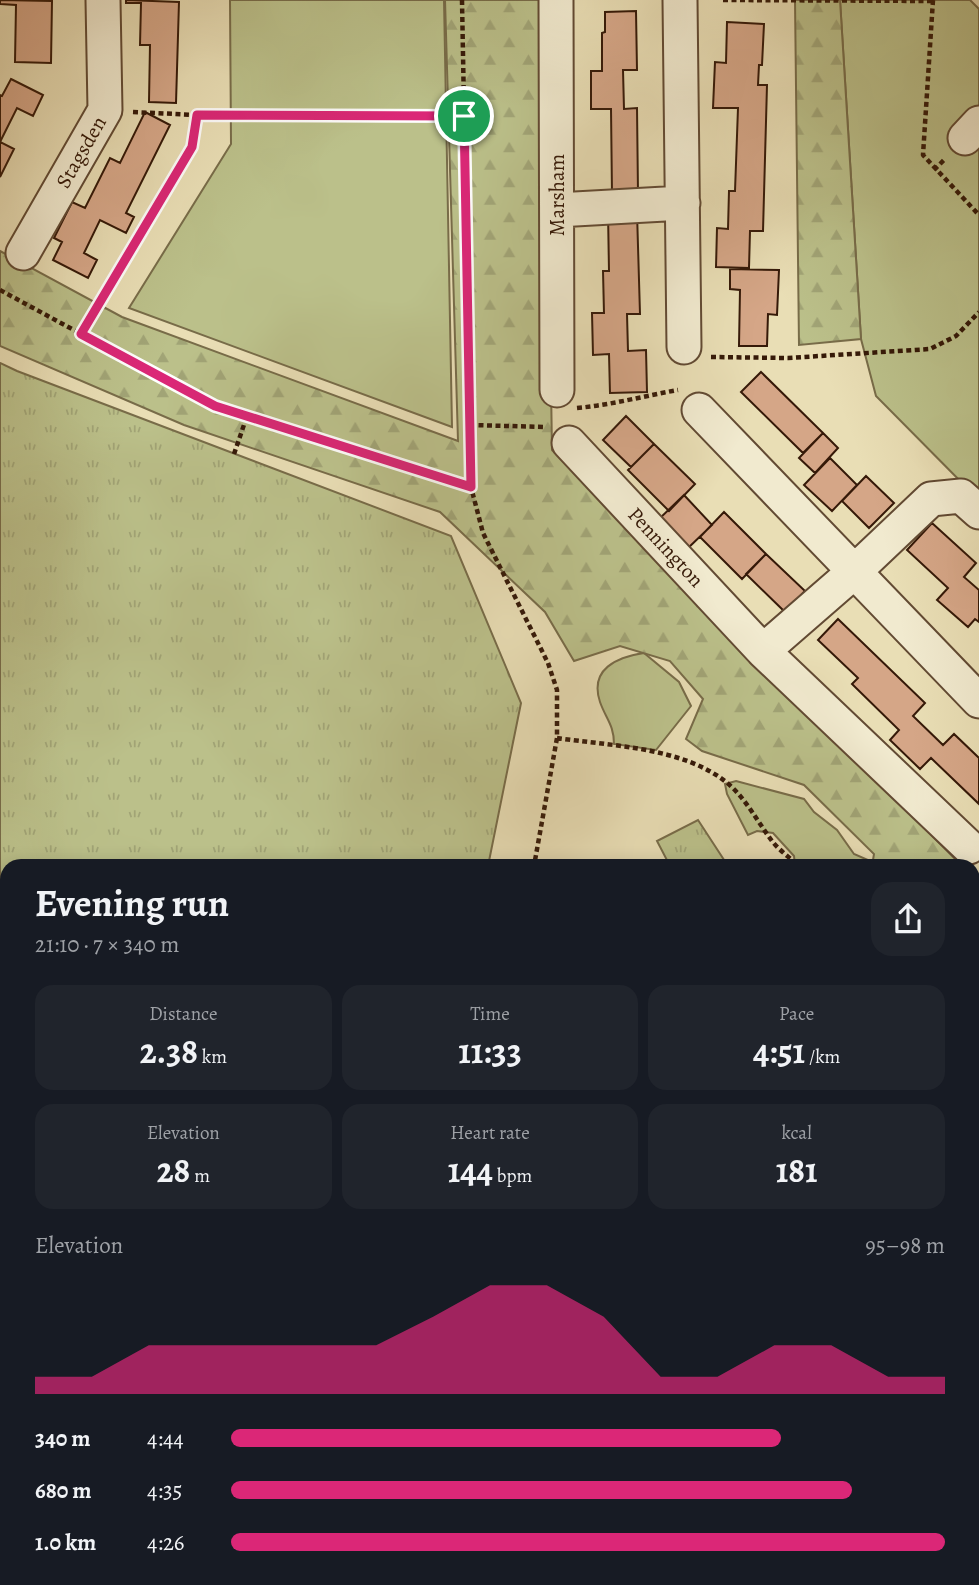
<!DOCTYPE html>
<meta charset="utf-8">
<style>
body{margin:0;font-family:Alegreya,serif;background:#20242c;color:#f1f3f6;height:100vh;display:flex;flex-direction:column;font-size:26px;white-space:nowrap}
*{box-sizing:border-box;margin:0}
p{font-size:23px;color:#9ea1a6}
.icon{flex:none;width:38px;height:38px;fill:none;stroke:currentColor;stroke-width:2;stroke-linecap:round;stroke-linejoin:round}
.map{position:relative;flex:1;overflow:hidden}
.panel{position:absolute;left:0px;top:859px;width:980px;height:726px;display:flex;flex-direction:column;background:#171b24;border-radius:21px 21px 0 0;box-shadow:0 4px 18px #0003}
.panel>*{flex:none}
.pin{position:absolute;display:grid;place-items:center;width:60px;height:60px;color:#fff;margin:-30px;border:4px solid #fff;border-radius:50%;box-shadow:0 2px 7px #0007}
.round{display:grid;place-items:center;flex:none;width:74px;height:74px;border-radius:21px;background:#20242c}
.summary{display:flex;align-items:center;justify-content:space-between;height:119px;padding:0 35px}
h1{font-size:38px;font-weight:700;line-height:52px}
.figures{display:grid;grid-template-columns:repeat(3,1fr);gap:10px;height:119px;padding:7px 35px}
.figures div{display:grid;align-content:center;border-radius:18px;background:#20242c;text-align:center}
.figures b{font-size:35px;font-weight:700}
.figures small{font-size:19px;font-weight:400}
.figures p{font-size:19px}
.chart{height:196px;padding:14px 35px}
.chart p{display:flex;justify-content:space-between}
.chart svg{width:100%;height:126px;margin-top:7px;fill:#db2777;opacity:.7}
ul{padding:0 35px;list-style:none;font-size:23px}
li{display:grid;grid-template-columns:112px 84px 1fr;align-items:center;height:52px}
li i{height:18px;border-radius:9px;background:#db2777}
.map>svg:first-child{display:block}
</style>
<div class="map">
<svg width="979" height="1585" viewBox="0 0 979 1585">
<defs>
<pattern id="forest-firs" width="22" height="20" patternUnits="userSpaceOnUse" patternTransform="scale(1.75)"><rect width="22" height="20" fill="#bbc08a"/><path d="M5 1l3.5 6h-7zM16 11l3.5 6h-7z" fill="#a1a476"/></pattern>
<pattern id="park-tufts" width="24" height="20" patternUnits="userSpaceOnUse" patternTransform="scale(1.75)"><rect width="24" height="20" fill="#bbc08a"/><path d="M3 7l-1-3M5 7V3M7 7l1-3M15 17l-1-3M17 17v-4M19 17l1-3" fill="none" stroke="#a1a476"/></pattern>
</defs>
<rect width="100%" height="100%" fill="#e9deb5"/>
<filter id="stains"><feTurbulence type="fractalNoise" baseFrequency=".00286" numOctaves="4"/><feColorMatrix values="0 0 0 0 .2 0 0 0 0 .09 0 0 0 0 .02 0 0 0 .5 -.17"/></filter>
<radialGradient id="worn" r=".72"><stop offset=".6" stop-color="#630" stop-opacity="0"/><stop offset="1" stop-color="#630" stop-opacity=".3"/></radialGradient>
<path fill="#bbc08a" stroke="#786c49" stroke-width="2" d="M230 0H444L452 427 129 308 231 144Z
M840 0H970L979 9V500L876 396 861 339Z
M644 653 679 682 691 706 656 750 614 744C614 725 606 719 600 702 589 669 617 657 644 653Z
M736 781 804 799 814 812 837 830 854 854 868 860 866 866H795L794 856 773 833 757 831 748 835 727 794 725 784Z"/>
<path fill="url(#forest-firs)" stroke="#786c49" stroke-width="2" d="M445 0H545L552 450 962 866H872L874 854 804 785 702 751 686 739 703 699 670 661 620 646 574 661 545 612 440 512 184 425 0 346V251L122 317 458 441Z
M795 0H840L861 339 799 345Z"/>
<path fill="url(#park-tufts)" stroke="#786c49" stroke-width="2" d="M0 363 17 371 451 536 521 703 488 866H7V1227L0 1224Z
M698 820 728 866H670L657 841Z"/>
<path fill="#d5a687" stroke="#351908" stroke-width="2" d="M0 0 52 1 51 63 15 62 16 5 0 4Z
M126 0 179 2 176 103 149 102 150 45H140L141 3H126Z
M636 11 637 70H623L624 109 637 108 638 193 612 194 611 109H591V71H602V33L605 32V12Z
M727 22 764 24 762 65H759L758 85H767L763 231H750L749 268 716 267 717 228 728 229 729 191H735L738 108H713L715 62 726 63Z
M11 79 43 95 33 116 17 108 0 142 14 149 0 177V95L2 96Z
M145 112 170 125 126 213 134 217 126 233 100 220 84 253 97 260 88 278 53 260 62 242 54 238 72 202 85 208 110 158 120 163Z
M608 212H637L640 314H627L628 351 646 350 647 392 610 393 609 354 593 355 592 313H604L603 271H609Z
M730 269 779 270 777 315 768 314 767 346H739L740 290 730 289Z
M761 372 823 433 803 453 741 392Z
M626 416 654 444 631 467 603 440Z
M823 433 838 448 815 473 799 458Z
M654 444 695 484 669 511 628 470Z
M830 458 857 485 832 511 804 485Z
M866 476 894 503 869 528 842 501Z
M684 495 712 525 686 550 658 520Z
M724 512 766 554 742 579 700 537Z
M932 523 976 563 964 577 979 590V622L975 619 968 627 937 600 948 588 907 550Z
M766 554 805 591 785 612 746 574Z
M838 619 925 703 913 716 943 745 954 734 979 758V804L931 758 920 769 890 740 899 730 852 684 858 678 818 640Z
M7 1023V1067L0 1062V1032Z
M0 1301H7V1356H0Z
M973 1351H979V1463H973Z
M973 1489H979V1542H973Z
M973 1542H979V1585H822L821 1578H973Z
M0 1573 13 1585H0Z"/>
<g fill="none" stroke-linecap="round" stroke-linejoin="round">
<g stroke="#624a33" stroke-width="37">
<path id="minor" d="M556 0 557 390
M680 0 684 347
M965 138 979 123
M557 210 683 203
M23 253 105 110 103 0
M699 410 979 701
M569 443 763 651 969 847
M763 651 855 571 931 499 961 496 979 512"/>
</g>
<path stroke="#351908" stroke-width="4.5" stroke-dasharray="5 3.5" stroke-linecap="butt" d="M462 0 471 487 483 533 548 663 557 690V738L534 866
M723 0 932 1
M933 0 923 155 979 215
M133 112 196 115H464
M934 170 946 158
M0 290 214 406 471 487
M81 334 192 147 196 115
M711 357 788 358 930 349 956 336 979 312
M577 408C611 405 644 396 678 390
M470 425 546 427
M234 454 247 416
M557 738C611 746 682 747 726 782 745 797 757 821 772 841 779 850 790 858 799 866
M973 888 979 882
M973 925V926
M973 944H979
M973 1064H979
M0 1243 7 1246
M0 1373 7 1372
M0 1439 7 1440
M0 1559 7 1566
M61 1578 65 1585
M382 1578V1585
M664 1578 686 1585
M816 1578V1585
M158 1585 165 1578
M186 1585 192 1578
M438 1585 446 1578
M544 1585 569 1578"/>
<use href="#minor" stroke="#f1eacf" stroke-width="33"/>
</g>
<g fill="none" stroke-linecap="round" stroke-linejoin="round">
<g stroke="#fff" stroke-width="14">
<path id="route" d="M197 115 464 116 471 487 215 406 81 334 192 147Z"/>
</g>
<use href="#route" stroke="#db2777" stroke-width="9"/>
</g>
<g text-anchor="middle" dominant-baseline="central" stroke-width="5" stroke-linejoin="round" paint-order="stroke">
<g font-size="21" fill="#351908" stroke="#f1eacf">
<text transform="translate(81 152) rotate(-60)">Stagsden</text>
<text transform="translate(557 195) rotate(-90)">Marsham</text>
<text transform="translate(666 547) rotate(47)">Pennington</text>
</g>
</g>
<rect width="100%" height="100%" filter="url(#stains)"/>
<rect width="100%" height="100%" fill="url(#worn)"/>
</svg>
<div class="pin" style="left:464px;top:116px;background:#1e9e55"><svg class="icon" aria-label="arrive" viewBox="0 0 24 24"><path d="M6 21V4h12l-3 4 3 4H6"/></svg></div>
<section class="panel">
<div class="summary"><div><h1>Evening run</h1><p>21:10 · 7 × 340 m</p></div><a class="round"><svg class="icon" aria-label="share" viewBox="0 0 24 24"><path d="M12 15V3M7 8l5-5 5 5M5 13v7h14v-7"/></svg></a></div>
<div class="figures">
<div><p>Distance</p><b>2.38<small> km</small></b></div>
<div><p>Time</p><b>11:33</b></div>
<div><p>Pace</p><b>4:51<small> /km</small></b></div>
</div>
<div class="figures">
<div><p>Elevation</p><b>28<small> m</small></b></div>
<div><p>Heart rate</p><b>144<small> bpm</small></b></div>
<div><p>kcal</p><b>181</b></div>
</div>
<div class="chart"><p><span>Elevation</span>95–98 m</p>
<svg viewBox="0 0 160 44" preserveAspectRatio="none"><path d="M0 44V38L10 38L20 27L30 27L40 27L50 27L60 27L70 17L80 6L90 6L100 17L110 38L120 38L130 27L140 27L150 38L160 38V44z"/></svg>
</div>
<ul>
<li><b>340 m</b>4:44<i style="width:77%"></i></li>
<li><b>680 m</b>4:35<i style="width:87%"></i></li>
<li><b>1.0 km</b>4:26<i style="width:100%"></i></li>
</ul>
</section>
</div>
